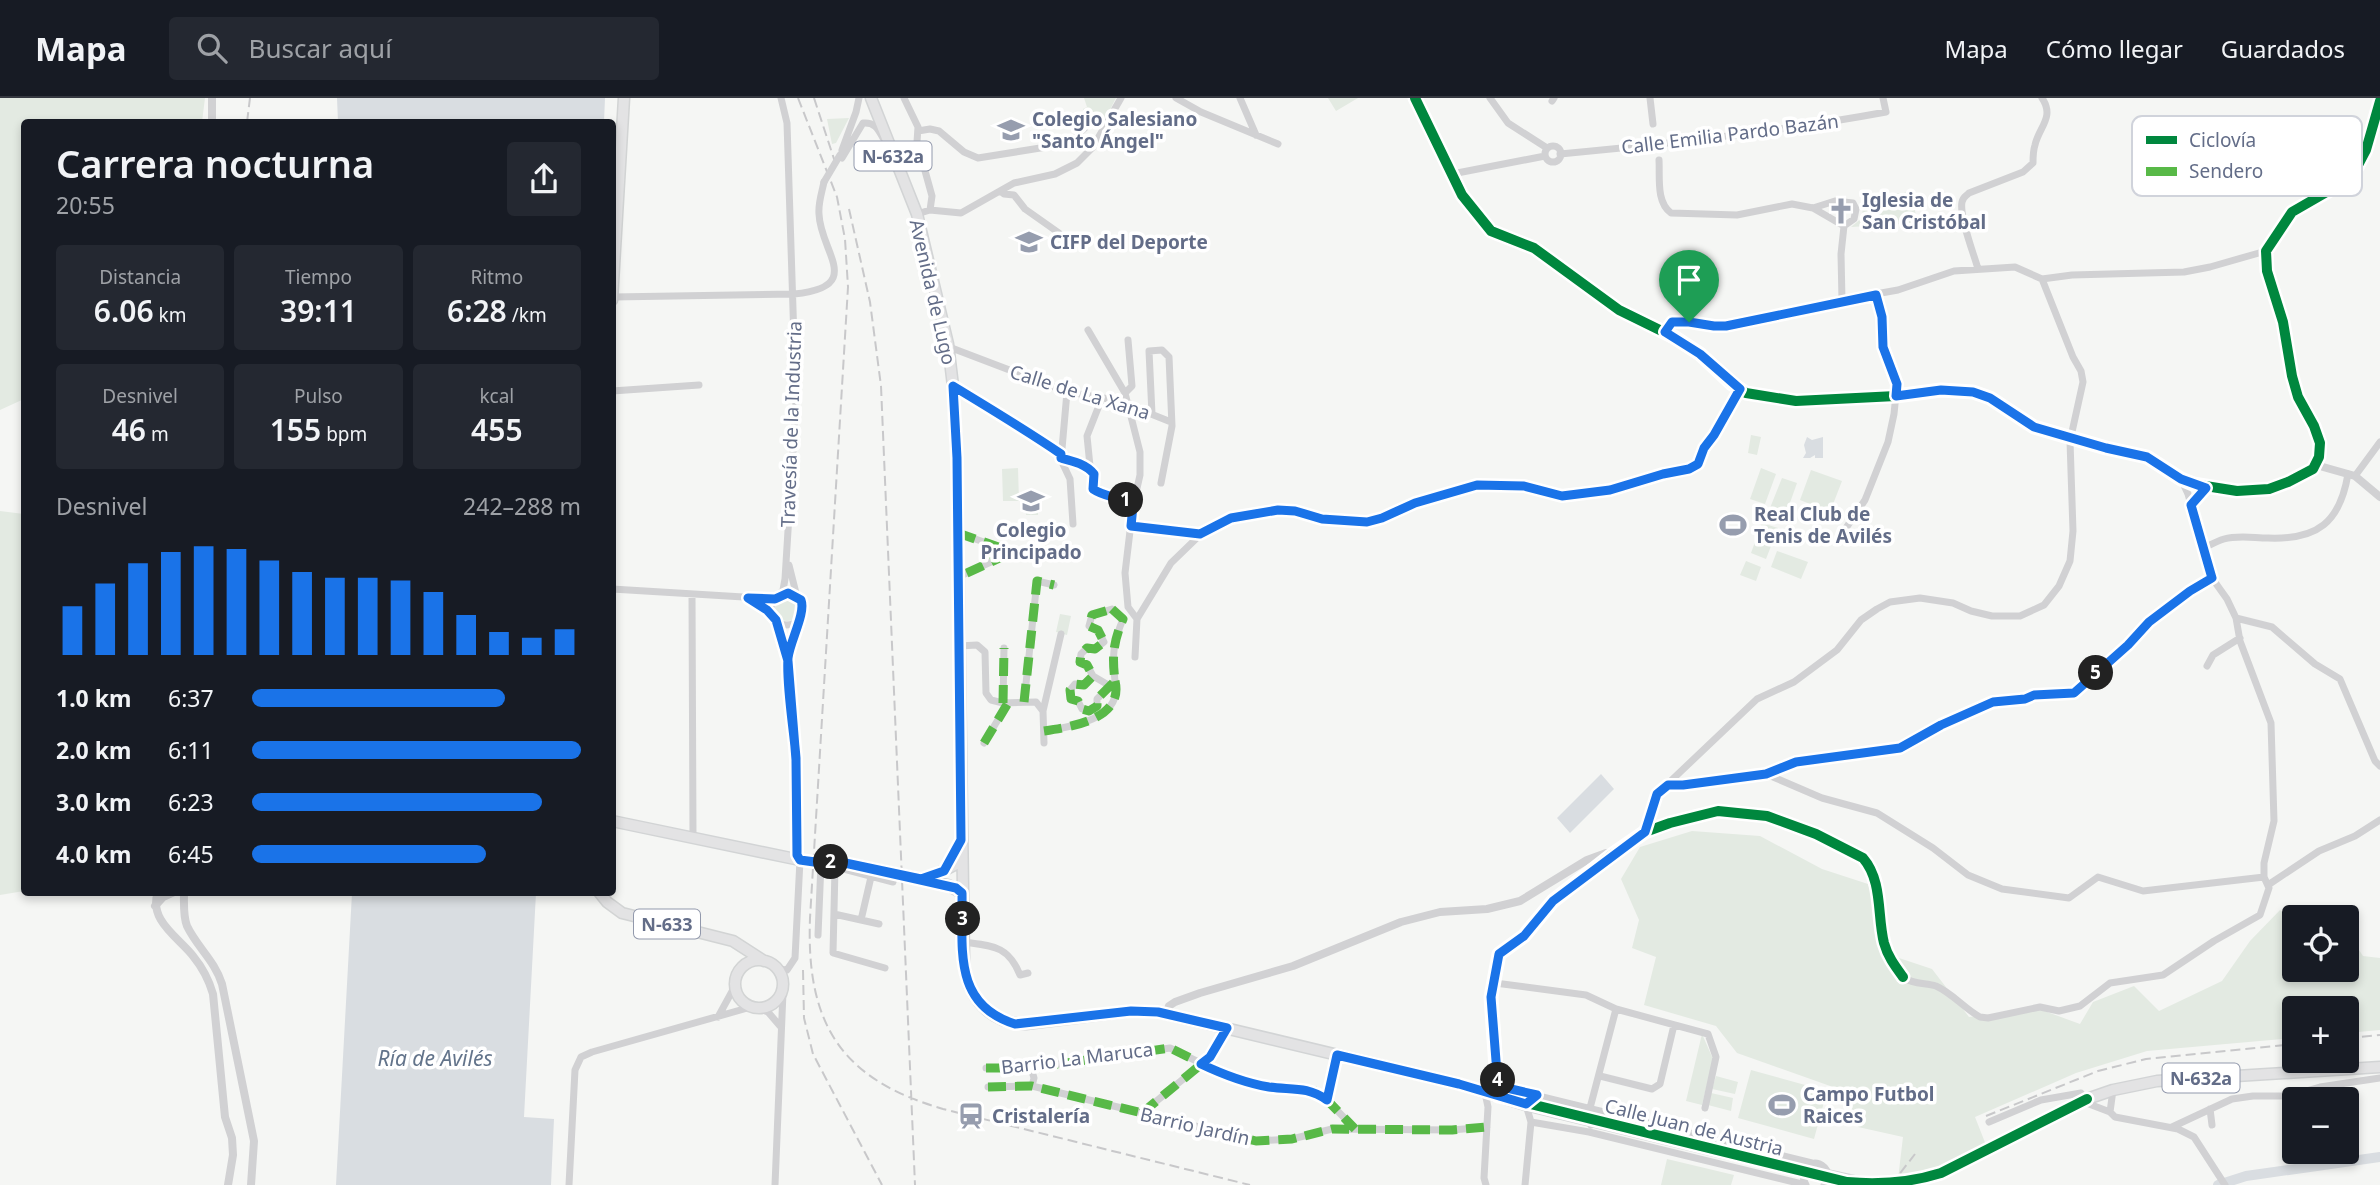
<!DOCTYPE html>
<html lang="es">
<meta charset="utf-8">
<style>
body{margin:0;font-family:"Noto Sans",sans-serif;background:#242831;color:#f1f3f6;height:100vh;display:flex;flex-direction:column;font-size:26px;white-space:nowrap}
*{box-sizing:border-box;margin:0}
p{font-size:23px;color:#9ea1a6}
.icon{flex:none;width:38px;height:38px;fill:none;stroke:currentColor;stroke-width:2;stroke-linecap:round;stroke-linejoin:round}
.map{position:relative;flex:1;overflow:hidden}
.panel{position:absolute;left:21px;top:21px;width:595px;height:777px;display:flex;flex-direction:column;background:#171b24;border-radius:7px;box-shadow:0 4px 10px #0003}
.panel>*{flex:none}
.buttons{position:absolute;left:2282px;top:807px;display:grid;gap:14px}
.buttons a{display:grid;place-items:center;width:77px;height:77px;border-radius:7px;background:#171b24;box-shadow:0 4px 10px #0003;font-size:35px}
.pin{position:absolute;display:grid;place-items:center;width:60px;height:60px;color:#fff;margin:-72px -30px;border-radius:50% 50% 50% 0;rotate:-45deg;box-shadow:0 0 7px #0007}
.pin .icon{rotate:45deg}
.km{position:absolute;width:35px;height:35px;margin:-18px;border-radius:50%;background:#222;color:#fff;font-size:19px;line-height:35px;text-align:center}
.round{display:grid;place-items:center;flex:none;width:74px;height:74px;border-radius:7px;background:#242831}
.head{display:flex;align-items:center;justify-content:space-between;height:119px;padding:0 35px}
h1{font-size:38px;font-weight:600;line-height:52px}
.metrics{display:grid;grid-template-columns:repeat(3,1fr);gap:10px;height:119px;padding:7px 35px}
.metrics div{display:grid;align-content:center;border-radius:7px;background:#242831;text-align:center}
.metrics b{font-size:30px;font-weight:600}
.metrics small{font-size:19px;font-weight:400}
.metrics p{font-size:19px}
.chart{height:196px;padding:14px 35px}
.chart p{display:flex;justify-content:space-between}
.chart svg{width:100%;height:126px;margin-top:7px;stroke:#1a73e8;stroke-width:6}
ul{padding:0 35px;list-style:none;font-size:23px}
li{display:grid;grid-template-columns:112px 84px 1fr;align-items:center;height:52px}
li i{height:18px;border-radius:9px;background:#1a73e8}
header{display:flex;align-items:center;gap:42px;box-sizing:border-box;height:98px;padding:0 35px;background:#171b24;border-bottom:2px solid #363941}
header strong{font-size:33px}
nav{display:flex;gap:38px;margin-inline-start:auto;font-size:24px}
.search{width:490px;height:63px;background:#242831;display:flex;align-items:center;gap:18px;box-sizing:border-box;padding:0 24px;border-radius:7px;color:#9ea1a6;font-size:26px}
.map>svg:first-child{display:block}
</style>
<header>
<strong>Mapa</strong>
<div class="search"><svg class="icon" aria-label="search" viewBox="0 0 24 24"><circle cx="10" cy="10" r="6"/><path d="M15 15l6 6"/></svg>Buscar aquí</div>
<nav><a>Mapa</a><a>Cómo llegar</a><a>Guardados</a></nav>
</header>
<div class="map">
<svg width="2380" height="1087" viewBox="0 0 2380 1087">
<rect width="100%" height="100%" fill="#f5f6f4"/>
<path fill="#e3eae2" d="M0 0H205L202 24H24V301L0 312Z
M1084 0H1116L1100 31 1091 30 1083 11 1087 9Z
M1328 0H1358L1336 13Z
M849 20 836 45 832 46 827 21Z
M1910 93 1918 125 1851 129 1863 119 1862 108 1879 99Z
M1751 337 1761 339 1757 357 1748 355Z
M1018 370 1019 403H1003L1002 371Z
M1761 370 1776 376 1765 406 1750 401Z
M1811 372 1842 383 1830 414 1800 402Z
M1782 380 1797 385 1786 416 1770 410Z
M1025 395H1038V417H1026Z
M0 413 24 416V793L0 797Z
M1762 425 1778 430 1766 461 1751 455Z
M1777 453 1808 464 1801 481 1771 469Z
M1746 463 1761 469 1756 483 1740 477Z
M775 511a12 12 0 1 1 24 0a12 12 0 1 1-24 0Z
M1060 516 1071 518 1067 537 1056 534Z
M1692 733 1760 738 1822 771 1868 786 1890 857 1932 871 1969 919 2039 911 2080 926 2093 904 2134 888 2159 913 2222 883 2250 843 2280 812 2294 824V872H2347V834L2363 858 2380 860V932L2347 935V910H2294V940L2147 953 2076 975 1975 1019 1986 1047 1942 1071 1898 1081 1903 1039 1858 1029 1833 989 1737 955 1716 928 1644 907 1656 859 1632 850 1639 822 1621 781 1640 749Z
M1702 936 1713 961 1702 1007 1686 1003Z
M1751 972 1827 993 1814 1041 1738 1020Z
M1716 978 1738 984 1735 996 1712 991Z
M1711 995 1733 1000 1731 1013 1708 1007Z
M1667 1061 1734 1077 1731 1087H1661Z"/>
<path fill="#d9dde1" d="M337 0H605L604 24H338Z
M1807 339 1812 342 1823 339V360H1815V357L1810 360H1803L1806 355 1804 347Z
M1601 676 1614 691 1570 735 1557 720Z
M352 795H536L524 1019 554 1021 551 1087H336Z"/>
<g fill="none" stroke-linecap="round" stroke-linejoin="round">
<path stroke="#d9dde1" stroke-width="10" d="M2218 1087 2246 1078 2380 1059"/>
<g stroke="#d2d4d5" stroke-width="13">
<path id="primary" d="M871 0 917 116 948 246 953 288 957 360 964 864C967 899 990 926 1026 926L1131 913 1158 914 1459 986 1526 1007 1716 1053 1862 1085H1900L1941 1075 2087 1001 2113 992 2157 983 2380 969
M612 723 800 762 821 765 836 763
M912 779 948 787 962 795
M924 780 937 776 962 763"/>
</g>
<g stroke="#d2d4d4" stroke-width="13">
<path id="trunk" d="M612 202 624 0
M599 794 607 804 622 815 733 843 764 863
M735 886a24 24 0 1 1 48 0a24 24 0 1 1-48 0Z"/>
</g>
<path stroke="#d1d1d3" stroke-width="7" d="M904 0 918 29 917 44 932 98 930 112
M1176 0 1201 14 1278 46
M1240 0 1256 37
M1415 0 1462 97 1491 133 1534 150 1589 190
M1490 0 1508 25 1547 50
M1650 0 1653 26
M1552 3 1554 0
M918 33 930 31 939 33 964 54 978 60 1059 47 1072 42 1085 30
M1545 56a8 8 0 1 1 16 0a8 8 0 1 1-16 0Z
M842 52 856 14 859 0
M1560 56C1669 46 1778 34 1886 14L1883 0
M842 60 863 25C875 24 878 31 883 40
M1659 62C1660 80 1656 104 1671 115L1737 117 1792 106 1813 110 1835 103 1853 105 1856 111 1854 121 1844 128 1841 156 1842 202
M1452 76 1545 58
M1000 93 1004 96 1014 97 1025 111 1059 135 1066 145
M1813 110 1844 128
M917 116 930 112 961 115 1014 85 1055 76 1077 65 1093 49 1121 0
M1978 171C1974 156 1959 119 1962 104 1963 99 1965 99 1969 95L2023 74 2033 65C2033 59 2033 53 2035 47 2039 29 2055 19 2042 0
M613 199 794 196C866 189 820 154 819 116 818 105 822 94 824 84
M1088 232 1125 295 1140 354V377L1133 408 1125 475 1128 509 1137 521 1135 559
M1665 234 1672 224 1726 228 1802 213 1842 202 1898 192 1954 173 2015 169 2042 181 2072 177 2184 174 2210 169 2266 153
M949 249 1067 294 1127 304 1136 310 1171 324
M953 288C989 310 1026 332 1061 356
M612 293 699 287
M1067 294 1061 362 1070 381 1073 426
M1125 295 1132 288 1128 242
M1152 316 1149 253 1162 252 1169 259 1172 328 1161 385
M1061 360C1080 365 1097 367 1093 391 1106 400 1121 398 1133 408
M1089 371 1090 368 1087 338 1100 305
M2355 378 2380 344
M2191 407 2206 390
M1131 428 1201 436 1231 420 1278 412 1295 413 1322 421 1367 424 1415 405 1477 387 1524 388 1562 398 1610 392 1663 376 1689 371 1698 366 1704 350 1714 336 1740 291
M1846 430 1865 402 1888 344 1894 316 1897 286 1883 249 1882 219 1876 196
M958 435 1004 451 1007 454 1004 458 958 479
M2204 450C2210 447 2217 443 2224 441 2238 437 2254 440 2268 440 2318 442 2340 424 2348 376
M789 467 797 499
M612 491 775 501
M771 511a16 16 0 1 1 32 0a16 16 0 1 1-32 0Z
M692 496 693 740
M778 498 783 492 785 481 796 304 787 25 781 0
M749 501 773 517
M1112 511 1123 521C1113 545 1112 558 1115 583L1097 601V608L1089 613 1082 611 1078 603 1071 601 1070 592 1075 586 1084 587 1093 578 1087 567 1080 564 1081 556 1087 550 1095 551 1104 544 1098 532 1089 528 1092 517Z
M2236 520 2272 529 2315 566 2340 581 2375 663 2380 668
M1137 521 1171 465 1201 436
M776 522 787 559
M959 548 977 547 985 554 986 595 991 602 1003 605 1036 604 1043 613 1044 645
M2207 568 2213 557 2240 540
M1093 578 1110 588
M1024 604 1037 483 1054 487
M1003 605 1004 550
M1043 613 1061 536
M1044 633C1071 629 1124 621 1115 583
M984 645 1008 605
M1766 676 1822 700 1877 715 1933 750 1968 777 2002 791 2069 800 2098 779 2143 793 2264 779
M1668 686 1683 687 1766 676 1796 664 1900 650 1941 627 1993 604 2025 601 2034 597 2074 595 2128 547 2149 525 2190 493 2212 480
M1645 734 1657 696 1757 601 1794 584 1837 552 1861 522 1877 511 1890 504 1920 500 1953 505 1971 513 1992 518H2020L2044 507 2059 488 2070 463 2073 433 2070 343 2083 284 2081 273 2073 259 2042 181
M835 770 833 855 885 870
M2268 787 2319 753 2355 738 2380 722
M834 816 879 826
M861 822 871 779
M818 837 821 765 893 784
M963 844C992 848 1008 847 1020 877L1028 875
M778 871 787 872 795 860 800 762 797 757C797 725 798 692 796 660 793 614 780 565 799 521
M1495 885 1586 897 1616 911 1708 936 1716 959 1705 1010
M760 911 768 914 780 928
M718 919 735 888
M986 970H1031L1170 950 1223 976 1269 989 1315 993 1327 1002 1355 1031
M1031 970 1034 980 1032 988
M1600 978 1652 991 1660 986 1674 927
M1498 988 1812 1065
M988 989 1032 988 1256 1043 1292 1041 1332 1031 1452 1032 1487 1029
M1485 995 1488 1009 1484 1080 1486 1087
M1498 998 1491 899 1499 856 1524 838 1553 803 1613 756 1645 734 1670 725 1718 713 1767 718 1816 736 1863 760C1890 791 1870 856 1904 880 1913 886 1926 885 1936 888 1952 895 1965 911 1980 919L1988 920 2040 909 2059 913 2080 908 2110 885 2163 877 2214 843 2260 817 2269 790 2264 779V765L2274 723 2271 625 2240 543 2236 520 2227 501 2212 480 2188 396 2181 381
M1327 1002 1337 957
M2210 1011 2212 1027
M2110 1014 2113 992
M1142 1015 1210 959 1227 930
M1531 1024 1589 1034 1806 1087
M1989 1024 2041 1002 2081 995 2089 1006 2110 1014 2115 1019 2178 1031 2194 1039 2225 1087
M1591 1027 1590 1010 1616 911
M2172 1029 2232 1001 2253 998H2289L2320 989 2380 980
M569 1087 575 972 581 959 592 954 751 909
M775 1087 783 894
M1525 1087 1531 1024 1526 1007 1537 997
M1806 1087C1795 1068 1819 1055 1828 1075L1824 1087"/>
<path stroke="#d1d1d3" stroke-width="8" d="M212 24V0
M1589 190 1619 212 1689 248 1711 265 1732 286 1751 297 1796 303 1896 298 1941 292 1973 294 1990 300 2034 329 2106 350 2147 359 2181 381 2193 386 2237 393 2269 391 2288 384 2313 371 2319 359 2320 350 2314 328 2298 299 2292 278 2283 224 2267 173 2266 153 2292 114 2344 84 2356 71 2366 52 2380 3
M2316 367 2355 378 2380 399
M158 794C148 822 178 839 193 858 202 869 209 882 213 896L225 1019 232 1040 233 1057 228 1087
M184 794C184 806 183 818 187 828 197 849 215 863 222 886L254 1043 251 1087
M155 808 163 799 174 794
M1166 916 1169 908 1175 904 1200 895 1293 868 1401 824 1440 814 1487 811 1520 803 1587 762 1606 755 1613 756"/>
<use href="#primary" stroke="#e3e3e4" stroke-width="10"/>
<use href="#trunk" stroke="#e3e3e4" stroke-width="10"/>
<path stroke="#c8c8ca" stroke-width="2" stroke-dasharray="10 5" stroke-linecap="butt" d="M798 0 837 99 845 141 848 189 810 820C806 925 840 981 943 1011L1250 1087
M814 0 836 67
M247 24 250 0
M849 111 870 204 881 288 915 1087
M803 872 804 920 813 956 882 1087
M2347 940 2380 937
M1986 1018 2098 973 2146 961 2294 946
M1891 1087 1915 1056"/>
<g stroke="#d2d4d5" stroke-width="13" stroke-linecap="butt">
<path id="primary-bridge" d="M836 763 912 779"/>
</g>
<path stroke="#d1d1d3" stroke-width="7" d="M824 84 840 57"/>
<use href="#primary-bridge" stroke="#e3e3e4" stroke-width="10"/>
<path stroke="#58b947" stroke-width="9" stroke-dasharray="18 9" stroke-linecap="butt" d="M1061 360C1080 365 1097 367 1093 391 1106 400 1121 398 1133 408
M958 435 1004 451 1007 454 1004 458 958 479
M1112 511 1123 521C1113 545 1112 558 1115 583L1097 601V608L1089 613 1082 611 1078 603 1071 601 1070 592 1075 586 1084 587 1093 578 1087 567 1080 564 1081 556 1087 550 1095 551 1104 544 1098 532 1089 528 1092 517Z
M1024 604 1037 483 1054 487
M1003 605 1004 550
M1044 633C1071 629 1124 621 1115 583
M984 645 1008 605
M986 970H1031L1170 950 1223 976 1269 989 1315 993 1327 1002 1355 1031
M988 989 1032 988 1256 1043 1292 1041 1332 1031 1452 1032 1487 1029
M1142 1015 1210 959 1227 930"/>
<g stroke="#fff" stroke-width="15">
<path id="cycleway" d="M1415 0 1462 97 1491 133 1534 150 1619 212 1674 239 1700 256 1732 286 1746 295 1796 303 1896 298 1941 292 1973 294 1990 300 2034 329 2106 350 2147 359 2181 381 2193 386 2237 393 2269 391 2288 384 2313 371 2319 359 2320 345 2314 328 2298 299 2292 278 2283 224 2267 173 2266 153 2292 114 2344 84 2356 71 2366 52 2380 3
M1903 879C1895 868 1888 859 1884 845 1877 818 1883 783 1863 760L1816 736 1767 718 1718 713 1670 725 1645 734 1613 756 1553 803 1524 838 1499 856 1491 899 1498 998 1847 1084C1880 1087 1909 1085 1941 1075L2087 1001"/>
</g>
<use href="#cycleway" stroke="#00873e" stroke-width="10"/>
</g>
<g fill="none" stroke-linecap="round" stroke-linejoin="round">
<g stroke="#fff" stroke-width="14">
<path id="route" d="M1689 224H1672L1665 234 1700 256 1740 291 1714 337 1704 350 1698 366 1689 371 1663 376 1610 392 1562 398 1524 388 1477 387 1415 405 1382 420 1367 424 1322 421 1295 413 1278 412 1231 420 1200 436 1131 428 1133 408C1121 398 1106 400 1093 391L1094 376C1086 366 1073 363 1061 360V356C1026 332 989 310 953 288L957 360 961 742 944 773 921 781 836 763 821 765 800 762 797 757 796 662 788 563 776 522 767 512 748 500 775 501 788 495 801 502C806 515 790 543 788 560 786 588 794 632 796 660V662L797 748V757L800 762C813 764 823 765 836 763L956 790 962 795C963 850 952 906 1015 926L1131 913 1158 914 1227 930 1210 959 1201 966C1222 976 1245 985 1269 989 1292 992 1307 988 1327 1002L1337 957 1459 986 1526 1006 1537 997 1498 988 1491 899 1499 856 1524 838 1553 803 1645 734 1657 696 1668 687H1683L1766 676 1796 664 1900 650 1941 627 1993 604 2025 601 2034 597 2074 595 2128 547 2149 524 2190 493 2212 480 2191 407 2206 390 2181 381 2147 359 2106 350 2034 329 1990 300 1973 294 1941 292 1896 298 1897 286 1883 249 1882 219 1876 197 1726 228H1714L1689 224"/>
</g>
<use href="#route" stroke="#1a73e8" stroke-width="9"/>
</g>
<defs>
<g id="school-bare" transform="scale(2.1)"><path d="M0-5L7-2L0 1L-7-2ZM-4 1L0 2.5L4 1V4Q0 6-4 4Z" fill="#969dae" stroke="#fff" stroke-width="2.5" paint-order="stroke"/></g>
<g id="church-bare" transform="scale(2.1)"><path d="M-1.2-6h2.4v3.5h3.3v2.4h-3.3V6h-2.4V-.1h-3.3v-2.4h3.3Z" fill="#969dae" stroke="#fff" stroke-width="2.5" paint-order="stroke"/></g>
<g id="university-bare" transform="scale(2.1)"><path d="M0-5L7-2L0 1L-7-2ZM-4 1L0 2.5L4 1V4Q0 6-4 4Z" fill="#969dae" stroke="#fff" stroke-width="2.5" paint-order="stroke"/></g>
<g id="stadium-bare" transform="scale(2.1)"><path d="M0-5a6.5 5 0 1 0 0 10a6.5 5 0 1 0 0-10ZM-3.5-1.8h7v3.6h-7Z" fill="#969dae" stroke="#fff" stroke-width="2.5" paint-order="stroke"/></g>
<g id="station-bare" transform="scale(2.1)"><path d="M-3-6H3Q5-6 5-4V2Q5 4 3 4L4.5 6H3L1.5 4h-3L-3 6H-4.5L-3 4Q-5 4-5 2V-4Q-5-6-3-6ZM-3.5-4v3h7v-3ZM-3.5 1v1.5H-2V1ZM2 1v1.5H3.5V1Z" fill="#969dae" stroke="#fff" stroke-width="2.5" paint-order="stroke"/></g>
</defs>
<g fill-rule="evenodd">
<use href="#school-bare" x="1011" y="32"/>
<use href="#church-bare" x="1841" y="113"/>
<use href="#university-bare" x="1029" y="144"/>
<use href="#school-bare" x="1031" y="403"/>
<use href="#stadium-bare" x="1733" y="427"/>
<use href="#stadium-bare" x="1782" y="1007"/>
<use href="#station-bare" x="971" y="1018"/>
</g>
<g text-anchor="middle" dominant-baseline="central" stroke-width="7" stroke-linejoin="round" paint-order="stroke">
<g fill="#fff" stroke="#9299ac" stroke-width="2">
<rect x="854.5" y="43.5" width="77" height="29" rx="5"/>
<rect x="634" y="811.5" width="66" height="29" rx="5"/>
<rect x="2162.5" y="965.5" width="77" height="29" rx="5"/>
</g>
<g font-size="18" font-weight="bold" fill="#636d88">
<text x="893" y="58">N-632a</text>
<text x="667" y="826">N-633</text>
<text x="2201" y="980">N-632a</text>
</g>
<g font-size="19" font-weight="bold" fill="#636d88" stroke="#fff" text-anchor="start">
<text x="1032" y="21">Colegio Salesiano<tspan x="1032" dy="22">"Santo Ángel"</tspan></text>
<text x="1862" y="102">Iglesia de<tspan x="1862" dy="22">San Cristóbal</tspan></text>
<text x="1050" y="144">CIFP del Deporte</text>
<text x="1754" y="416">Real Club de<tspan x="1754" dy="22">Tenis de Avilés</tspan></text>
<text x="1031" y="432" text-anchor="middle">Colegio<tspan x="1031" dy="22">Principado</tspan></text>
<text x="1803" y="996">Campo Futbol<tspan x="1803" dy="22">Raices</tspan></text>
<text x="992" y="1018">Cristalería</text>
</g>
<g font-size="19" fill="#636d88" stroke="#fff">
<text transform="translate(1730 36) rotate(-7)">Calle Emilia Pardo Bazán</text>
<text transform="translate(933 194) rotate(77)">Avenida de Lugo</text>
<text transform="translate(1080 294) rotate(17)">Calle de La Xana</text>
<text transform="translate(791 326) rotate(-88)">Travesía de la Industria</text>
<text transform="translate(1077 960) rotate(-7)">Barrio La Maruca</text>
<text transform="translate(1195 1028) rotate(13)">Barrio Jardín</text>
<text transform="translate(1694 1029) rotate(14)">Calle Juan de Austria</text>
</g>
<g font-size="21" font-style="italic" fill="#63748b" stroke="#fff">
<text x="435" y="960">Ría de Avilés</text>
</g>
</g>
<rect x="2132" y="18" width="230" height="80" rx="10" fill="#fff" stroke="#d0d3db" stroke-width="2"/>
<rect x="2146" y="38" width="31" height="8" fill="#00873e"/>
<rect x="2146" y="69" width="31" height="9" fill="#58b947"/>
<g font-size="19" fill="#636d88">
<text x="2189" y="49">Ciclovía</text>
<text x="2189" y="80">Sendero</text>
</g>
</svg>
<div class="buttons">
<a><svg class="icon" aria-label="locate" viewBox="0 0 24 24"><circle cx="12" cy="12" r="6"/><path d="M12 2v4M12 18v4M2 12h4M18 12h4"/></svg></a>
<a>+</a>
<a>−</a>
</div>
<div class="pin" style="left:1689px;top:224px;background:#1e9e55"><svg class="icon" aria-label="arrive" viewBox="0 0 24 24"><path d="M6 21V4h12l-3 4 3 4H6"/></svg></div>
<b class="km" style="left:1126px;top:402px">1</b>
<b class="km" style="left:831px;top:764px">2</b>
<b class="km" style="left:963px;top:821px">3</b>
<b class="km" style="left:1498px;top:982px">4</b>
<b class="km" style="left:2096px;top:575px">5</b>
<section class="panel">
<div class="head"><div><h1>Carrera nocturna</h1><p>20:55</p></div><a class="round"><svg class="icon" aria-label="share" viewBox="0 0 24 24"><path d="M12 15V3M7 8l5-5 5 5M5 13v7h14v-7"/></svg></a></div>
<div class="metrics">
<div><p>Distancia</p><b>6.06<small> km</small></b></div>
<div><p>Tiempo</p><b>39:11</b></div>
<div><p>Ritmo</p><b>6:28<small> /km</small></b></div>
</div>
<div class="metrics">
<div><p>Desnivel</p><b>46<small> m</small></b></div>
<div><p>Pulso</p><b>155<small> bpm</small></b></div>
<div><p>kcal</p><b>455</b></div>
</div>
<div class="chart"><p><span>Desnivel</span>242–288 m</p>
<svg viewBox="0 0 160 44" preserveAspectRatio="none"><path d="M5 44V27M15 44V19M25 44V12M35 44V8M45 44V6M55 44V7M65 44V11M75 44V15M85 44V17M95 44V17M105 44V18M115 44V22M125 44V30M135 44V36M145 44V38M155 44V35"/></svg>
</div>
<ul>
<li><b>1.0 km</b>6:37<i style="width:77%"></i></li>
<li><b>2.0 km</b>6:11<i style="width:100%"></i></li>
<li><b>3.0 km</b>6:23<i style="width:88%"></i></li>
<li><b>4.0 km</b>6:45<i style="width:71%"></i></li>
</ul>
</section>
</div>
